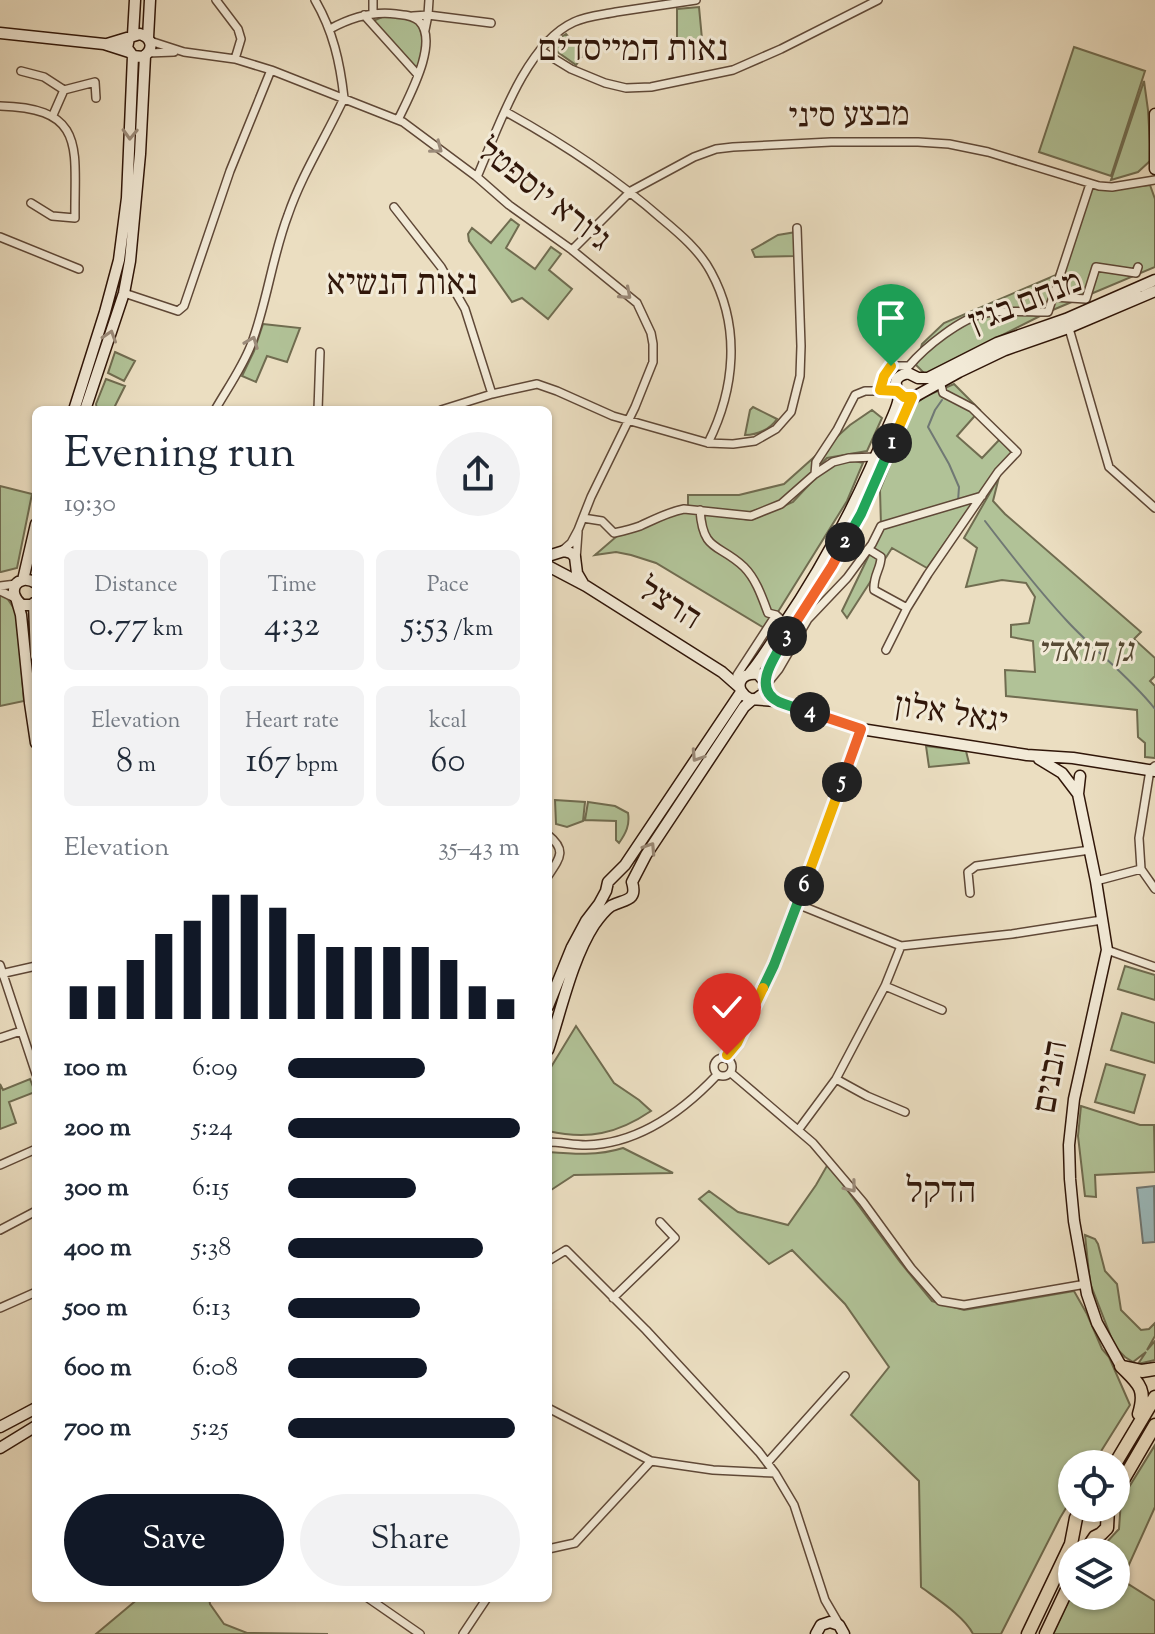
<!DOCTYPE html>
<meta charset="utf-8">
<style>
body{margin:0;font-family:"Sorts Mill Goudy","Frank Ruhl Libre",serif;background:#f2f2f3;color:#1f2937;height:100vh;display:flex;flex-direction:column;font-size:30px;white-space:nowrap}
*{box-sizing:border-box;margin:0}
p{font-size:26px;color:#747a83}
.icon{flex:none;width:44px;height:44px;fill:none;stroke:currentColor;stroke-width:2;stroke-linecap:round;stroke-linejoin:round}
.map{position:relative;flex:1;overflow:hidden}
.drawer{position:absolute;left:32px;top:406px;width:520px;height:1196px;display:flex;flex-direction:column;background:#fff;border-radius:12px;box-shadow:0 2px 6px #0004}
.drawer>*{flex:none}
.controls{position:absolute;left:1058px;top:1450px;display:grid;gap:16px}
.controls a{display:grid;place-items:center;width:72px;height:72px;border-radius:50%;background:#fff;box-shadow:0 2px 6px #0004;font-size:40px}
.pin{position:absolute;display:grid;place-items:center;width:68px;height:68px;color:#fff;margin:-82px -34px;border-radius:50% 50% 50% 0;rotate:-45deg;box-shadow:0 0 8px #0007}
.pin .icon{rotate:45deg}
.km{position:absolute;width:40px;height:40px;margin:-20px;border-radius:50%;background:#222;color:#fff;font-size:22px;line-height:40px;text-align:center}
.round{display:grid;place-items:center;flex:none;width:84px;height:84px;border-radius:42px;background:#f2f2f3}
.summary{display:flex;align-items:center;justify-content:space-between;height:136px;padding:0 32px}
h1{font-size:44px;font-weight:600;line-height:60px}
.figures{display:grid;grid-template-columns:repeat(3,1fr);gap:12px;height:136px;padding:8px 32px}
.figures div{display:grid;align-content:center;border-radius:12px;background:#f2f2f3;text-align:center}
.figures b{font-size:34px;font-weight:600}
.figures small{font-size:22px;font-weight:400}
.figures p{font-size:22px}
.chart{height:224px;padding:16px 32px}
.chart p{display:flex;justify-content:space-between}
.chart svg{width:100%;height:144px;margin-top:8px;stroke:#111827;stroke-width:6}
.action{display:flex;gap:16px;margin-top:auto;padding:16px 32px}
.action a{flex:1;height:92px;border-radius:48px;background:#111827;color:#fff;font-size:32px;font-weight:600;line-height:92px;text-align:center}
.action a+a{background:#f2f2f3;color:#1f2937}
ul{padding:0 32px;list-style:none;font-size:26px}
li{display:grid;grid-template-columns:128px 96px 1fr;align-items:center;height:60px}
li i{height:20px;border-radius:10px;background:#111827}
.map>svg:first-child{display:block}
</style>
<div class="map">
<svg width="1155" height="1634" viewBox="0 0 1155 1634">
<rect width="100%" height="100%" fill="#ebdec1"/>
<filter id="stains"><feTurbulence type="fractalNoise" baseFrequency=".0025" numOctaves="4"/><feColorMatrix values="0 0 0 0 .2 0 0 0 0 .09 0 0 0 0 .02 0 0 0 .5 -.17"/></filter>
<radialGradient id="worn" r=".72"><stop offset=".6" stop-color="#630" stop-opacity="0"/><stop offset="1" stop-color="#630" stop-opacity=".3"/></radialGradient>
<path fill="#b1c297" stroke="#706c50" stroke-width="2" d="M699 7 702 39 677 46V9Z
M399 16C405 17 413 18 417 24 426 36 422 57 417 70L373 21 382 17Z
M566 34 584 54 576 65 552 48 553 42Z
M1074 47 1145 71 1111 176 1039 152Z
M1144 81 1148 110 1151 160 1138 172 1111 180Z
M1150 185 1155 199V267L1048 312 925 374 916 365 922 344 944 323 1056 275 1075 230 1087 187 1110 189Z
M511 219 519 225 506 248 535 269 551 247 561 254 549 270 572 289 548 319 522 298 512 302 469 241 468 234 472 228 491 243Z
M796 232V256L755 257 752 250 778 235Z
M263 324 300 328 287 362 267 356 256 382 242 376 254 351Z
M115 352 135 361 124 381 108 373Z
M106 379 125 386 113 410H97L96 404Z
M954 384 980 410 957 436 982 458 1000 439 1012 453 991 478 927 568 892 548 847 618 842 611 871 551 881 526 880 490 914 405 926 396Z
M753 407 777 419C770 429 758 435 745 435L750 410Z
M872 410 882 418 867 451 827 458 792 493 776 504 752 513 688 507V495H739L784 484 850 425Z
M851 460 863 463 847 501 776 615 766 629 656 563 631 555 616 552 595 555 617 536 683 511 751 520 793 502 820 473 833 465Z
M999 477 993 501 1005 514 1141 632 1134 639 1155 658V676L1150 681 1155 686V758L1145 757V743L1138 737 1137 710 1006 696 1005 670 1035 672 1033 641 1011 637V625L1029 623 1035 597 1026 583 1002 580 966 587 977 548 964 538Z
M0 486 32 494 17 568 1 572H0Z
M0 594 7 598 17 613 24 701 0 706Z
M926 746 966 751 969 763 929 767Z
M555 800 585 802 583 821 567 827 556 824Z
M588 802 615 806 628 813C630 825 626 833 619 843L616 840V821L585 820Z
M1125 966 1155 975V1000L1118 989Z
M1122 1013 1155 1023V1063L1111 1050Z
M576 1026 614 1083 639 1100 651 1111C617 1134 588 1140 548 1131V1072Z
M1106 1064 1145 1075 1134 1113 1095 1102Z
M30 1079 35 1092 9 1102 16 1123 0 1129V1084L3 1090Z
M1081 1106 1140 1125H1154L1155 1172 1095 1175 1096 1197 1085 1196 1078 1136Z
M623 1148 673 1173 574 1175 548 1192V1152C573 1154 598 1156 623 1148Z
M828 1164 900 1262 932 1301 964 1310 1074 1291 1087 1314 1102 1349 1109 1357 1130 1405 1093 1464H1072V1498L1060 1518 1001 1634H973C965 1617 937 1599 921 1587L919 1481 851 1415 889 1367 845 1304 792 1250 769 1264 699 1199 709 1191 738 1212 788 1225 816 1185Z
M1085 1235 1095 1239 1098 1244 1105 1271 1117 1284 1121 1310 1141 1330 1149 1329 1155 1323V1336L1147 1350 1155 1341V1360L1138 1364 1146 1352 1133 1362 1125 1357 1115 1347 1090 1283Z
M1155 1445V1507L1122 1580 1155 1601V1634H1053L1072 1593V1596H1116V1552H1093L1095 1548 1106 1543 1119 1529 1121 1500Z
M139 1598H209L210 1604 224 1624 247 1633 328 1634H96Z"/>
<path fill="#9bbabc" stroke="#707874" stroke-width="2" d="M1154 1186 1155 1242 1143 1243 1137 1188Z"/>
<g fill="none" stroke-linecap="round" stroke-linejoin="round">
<path stroke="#707874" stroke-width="2" d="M942 400 935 410 928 427 949 464 959 487 958 501
M985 521C1011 555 1038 590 1068 622 1096 652 1130 677 1155 709"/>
<g stroke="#5f4837" stroke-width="10">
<path id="street" d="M216 0 238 29 241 39 235 59
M315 0C333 31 340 62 344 98
M373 0V14
M364 15 418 75
M413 16 428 15 429 0
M330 29C350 18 373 11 396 14 404 15 413 15 419 21 440 42 408 98 398 120
M425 30 428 15 491 23
M150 41 184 52 235 59 271 70 403 122 477 177 509 205 572 250 637 303 651 333 653 344V362L635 407 591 497 578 530 571 543 563 550
M540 50 571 69 605 83 626 88 651 87 733 70 781 49 878 0
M148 53 174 52
M21 71 44 77 64 90
M0 106C88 108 74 150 75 218L52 216 31 203
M506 112C562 143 614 177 662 219 680 234 700 251 711 272 741 327 735 389 708 443
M53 115 64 90 95 82 96 98
M477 177C497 131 525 44 574 22 587 16 602 15 616 12 643 8 669 4 696 0
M394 207 441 267 465 309 492 394
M0 237 79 269
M572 250 631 191 694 157 716 149 733 147 831 142H918L949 144 988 152 1099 186 1112 187 1155 180
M124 293 178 311 184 306 230 171 271 70
M1053 297 1086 299 1096 267 1136 273 1138 267
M1068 325 1109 467 1155 508
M880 390 884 376 891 366H909C925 347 961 318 986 313 1001 310 1031 312 1048 312L1090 184
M215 410C227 389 242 368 251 345 267 303 272 257 288 215 302 174 326 137 344 98
M318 410 320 352
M441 410 492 394 537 384 557 391 613 416 708 443 733 444 755 441 776 429 791 412 800 376 801 346 797 228
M815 474 833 462 849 458 876 457
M700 510C703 553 719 543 744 567 756 579 762 597 768 613L776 615 785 623
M583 518 602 521 614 533C623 531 632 529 640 526 655 519 668 512 684 509L751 516 781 504 815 474 816 462 837 430 855 395 865 391H897
M868 549 881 557C881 569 873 575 874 590L907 608
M576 560 578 532
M0 586 16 584
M0 591 15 598
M886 650 907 608 928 574 998 472 1017 452 972 408 943 393 940 381
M737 675 776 615
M766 685 779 669 808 619 847 578 872 544 881 526 982 496
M1155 766 1150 770 1139 838 1141 869 1155 889
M548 835C567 850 560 858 548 876
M1096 881 1141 869
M970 893 968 872 976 866 1090 850
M797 904 901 946 1012 934 1102 920
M1107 950 1155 967
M0 965 36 1074
M0 974 36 966
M885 986 942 1010
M0 1038 21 1031
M714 1067a9 9 0 1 1 18 0a9 9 0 1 1-18 0Z
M724 1058 737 1043 774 965 861 729
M731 1073 813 1143 863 1202 911 1268 940 1301 964 1305 1086 1284
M836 1079 867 1096 905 1112
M799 1129 836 1079 885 986 901 946
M548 1142C561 1142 573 1145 586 1145 638 1144 683 1111 717 1075
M0 1165 36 1149
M0 1230 36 1211
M548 1261 566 1250 646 1330 759 1452 775 1473
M613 1298 675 1238 660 1222
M0 1308 36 1292
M548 1408 651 1461 713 1470 775 1473 794 1505 825 1600 839 1624
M768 1462 845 1376
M548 1549 575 1543 651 1461
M368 1598 420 1634
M463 1634 487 1598"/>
</g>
<g stroke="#301609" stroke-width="13">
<path id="secondary" d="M0 33 104 44 129 52
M133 35 135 0
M148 38 150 0
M107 44 140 34C153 38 154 50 143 57L133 56 127 48 129 38
M1155 114V169
M918 378H928L997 343 1066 319 1155 280
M906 398 914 397 959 372 1005 350 1068 328 1155 291
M74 410 105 312 119 260 127 198 133 56
M85 410 124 293 130 261 140 154 145 56
M548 556 564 551 571 553 575 557 577 573 584 585
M548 566 586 586 722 672 739 687
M23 580 36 524
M36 583C17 572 5 592 22 605H31L36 602
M17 601 21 615 30 703 36 743
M34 603 36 656
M750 673C762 659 771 643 782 627 825 564 860 496 889 425 892 418 896 410 898 402 901 389 886 379 908 373L918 378
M764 680C779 638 811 603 833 564 864 511 888 454 912 397
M756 699 764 693 765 682 758 674C739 671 732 690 750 699L776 701 861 729 1027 755 1073 758 1155 771
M1039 759 1062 773 1078 794
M1080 776 1078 794 1096 881 1107 950 1074 1099 1069 1145 1070 1179 1074 1221 1087 1294 1097 1323 1121 1366
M548 1006 572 947 586 921 599 904 606 891 608 882 625 865 741 692
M548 1050C561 1011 572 959 594 925 599 918 604 911 611 906 624 899 638 902 632 882L646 855 744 707 753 699
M0 1427 36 1408
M0 1448 36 1426
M816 1634 821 1625 830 1622 839 1625 844 1634"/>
</g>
<g stroke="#301609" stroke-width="15">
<path id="primary" d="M1121 1366C1138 1383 1147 1388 1139 1414
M1123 1367 1142 1371 1155 1369
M1115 1464 1155 1397
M1116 1492 1155 1425
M1085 1552 1095 1537 1101 1534 1107 1528 1108 1508
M1028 1634 1071 1544 1076 1518 1082 1508
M1046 1634 1072 1579"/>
</g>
<use href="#street" stroke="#f2ead7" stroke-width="7"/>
<use href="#secondary" stroke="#f2ead7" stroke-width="10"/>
<use href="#primary" stroke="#ebdec1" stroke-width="12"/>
</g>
<defs><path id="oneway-chevron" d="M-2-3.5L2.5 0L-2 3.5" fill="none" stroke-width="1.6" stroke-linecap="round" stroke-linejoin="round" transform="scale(2)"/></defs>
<g stroke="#9b8b7a">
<use href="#oneway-chevron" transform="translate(130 134) rotate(92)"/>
<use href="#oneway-chevron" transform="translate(437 148) rotate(37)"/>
<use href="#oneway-chevron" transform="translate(626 294) rotate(41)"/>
<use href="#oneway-chevron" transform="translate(110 336) rotate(-72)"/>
<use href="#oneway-chevron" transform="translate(252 342) rotate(-69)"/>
<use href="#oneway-chevron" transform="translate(697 756) rotate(123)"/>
<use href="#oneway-chevron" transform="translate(650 848) rotate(-57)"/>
<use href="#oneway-chevron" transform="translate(851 1187) rotate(51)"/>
</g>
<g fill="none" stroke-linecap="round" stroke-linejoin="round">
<g stroke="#fff" stroke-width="16">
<path id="split-1" d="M891 366 884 376 880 390 897 391 904 397H912L892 443"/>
</g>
<g stroke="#fff" stroke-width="16">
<path id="split-2" d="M845 542 861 514 892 443"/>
</g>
<g stroke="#fff" stroke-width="16">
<path id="split-3" d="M787 636 832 566 845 542"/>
</g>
<g stroke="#fff" stroke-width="16">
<path id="split-4" d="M787 636C776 655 750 688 779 702 789 706 800 709 810 712"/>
</g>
<g stroke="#fff" stroke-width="16">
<path id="split-5" d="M810 712 861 729 842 782"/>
</g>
<g stroke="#fff" stroke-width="16">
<path id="split-6" d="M804 886 842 782"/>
</g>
<g stroke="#fff" stroke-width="16">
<path id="split-7" d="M763 988 774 965 804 886"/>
</g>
<g stroke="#fff" stroke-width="16">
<path id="split-8" d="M727 1055 737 1043 763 988"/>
</g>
<use href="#split-1" stroke="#f5b400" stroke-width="10"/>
<use href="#split-2" stroke="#22a559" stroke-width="10"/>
<use href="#split-3" stroke="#f0652b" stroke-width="10"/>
<use href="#split-4" stroke="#22a559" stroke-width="10"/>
<use href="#split-5" stroke="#f0652b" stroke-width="10"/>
<use href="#split-6" stroke="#f5b400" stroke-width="10"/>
<use href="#split-7" stroke="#22a559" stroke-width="10"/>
<use href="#split-8" stroke="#f5b400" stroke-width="10"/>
</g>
<g text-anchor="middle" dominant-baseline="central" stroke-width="6" stroke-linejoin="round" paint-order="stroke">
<g font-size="34" fill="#301609" stroke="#f2ead7">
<text transform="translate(849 117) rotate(-1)">מבצע סיני</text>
<text transform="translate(543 196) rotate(38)">גיורא יוספטל</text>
<text transform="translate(1026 303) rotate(-22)">מנחם בגין</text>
<text transform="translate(669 605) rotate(32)">הרצל</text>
<text transform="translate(951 715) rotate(9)">יגאל אלון</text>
<text transform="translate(1052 1077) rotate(-80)">הבנים</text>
</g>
<g font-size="34" font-style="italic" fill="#574a34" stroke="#f2ead7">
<text x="1085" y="652">גן הואדי</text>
</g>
<g font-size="36" fill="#301609" stroke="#f2ead7">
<text x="633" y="51">נאות המייסדים</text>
<text x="402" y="285">נאות הנשיא</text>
<text x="941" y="1193">הדקל</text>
</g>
</g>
<rect width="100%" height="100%" filter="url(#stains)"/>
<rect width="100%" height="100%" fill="url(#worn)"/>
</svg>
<div class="controls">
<a><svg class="icon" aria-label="locate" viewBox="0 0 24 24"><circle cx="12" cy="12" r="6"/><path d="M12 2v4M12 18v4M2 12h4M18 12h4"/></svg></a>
<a><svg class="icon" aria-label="layers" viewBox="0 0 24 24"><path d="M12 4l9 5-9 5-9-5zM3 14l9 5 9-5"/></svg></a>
</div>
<div class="pin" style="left:891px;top:366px;background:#1e9e55"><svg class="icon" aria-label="arrive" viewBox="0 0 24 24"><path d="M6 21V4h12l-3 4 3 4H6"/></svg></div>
<div class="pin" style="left:727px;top:1055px;background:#d93025"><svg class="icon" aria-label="check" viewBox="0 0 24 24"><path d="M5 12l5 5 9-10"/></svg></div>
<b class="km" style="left:892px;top:443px">1</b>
<b class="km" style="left:845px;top:542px">2</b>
<b class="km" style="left:787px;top:636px">3</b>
<b class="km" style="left:810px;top:712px">4</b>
<b class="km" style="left:842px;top:782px">5</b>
<b class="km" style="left:804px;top:886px">6</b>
<section class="drawer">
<div class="summary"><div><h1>Evening run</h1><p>19:30</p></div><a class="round"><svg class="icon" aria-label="share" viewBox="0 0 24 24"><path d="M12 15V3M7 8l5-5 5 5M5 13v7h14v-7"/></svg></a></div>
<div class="figures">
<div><p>Distance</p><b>0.77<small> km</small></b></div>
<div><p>Time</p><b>4:32</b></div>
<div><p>Pace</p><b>5:53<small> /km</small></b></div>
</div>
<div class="figures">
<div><p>Elevation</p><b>8<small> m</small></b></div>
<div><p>Heart rate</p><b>167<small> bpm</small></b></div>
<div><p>kcal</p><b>60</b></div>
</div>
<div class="chart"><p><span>Elevation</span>35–43 m</p>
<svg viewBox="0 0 160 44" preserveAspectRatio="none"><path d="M5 44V34M15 44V34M25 44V26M35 44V18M45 44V14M55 44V6M65 44V6M75 44V10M85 44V18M95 44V22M105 44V22M115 44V22M125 44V22M135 44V26M145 44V34M155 44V38"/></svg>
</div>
<ul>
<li><b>100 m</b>6:09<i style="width:59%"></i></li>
<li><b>200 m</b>5:24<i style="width:100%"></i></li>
<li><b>300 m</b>6:15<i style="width:55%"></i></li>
<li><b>400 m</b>5:38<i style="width:84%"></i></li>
<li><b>500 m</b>6:13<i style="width:57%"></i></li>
<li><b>600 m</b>6:08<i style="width:60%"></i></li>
<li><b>700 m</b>5:25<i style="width:98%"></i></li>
</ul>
<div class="action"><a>Save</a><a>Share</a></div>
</section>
</div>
